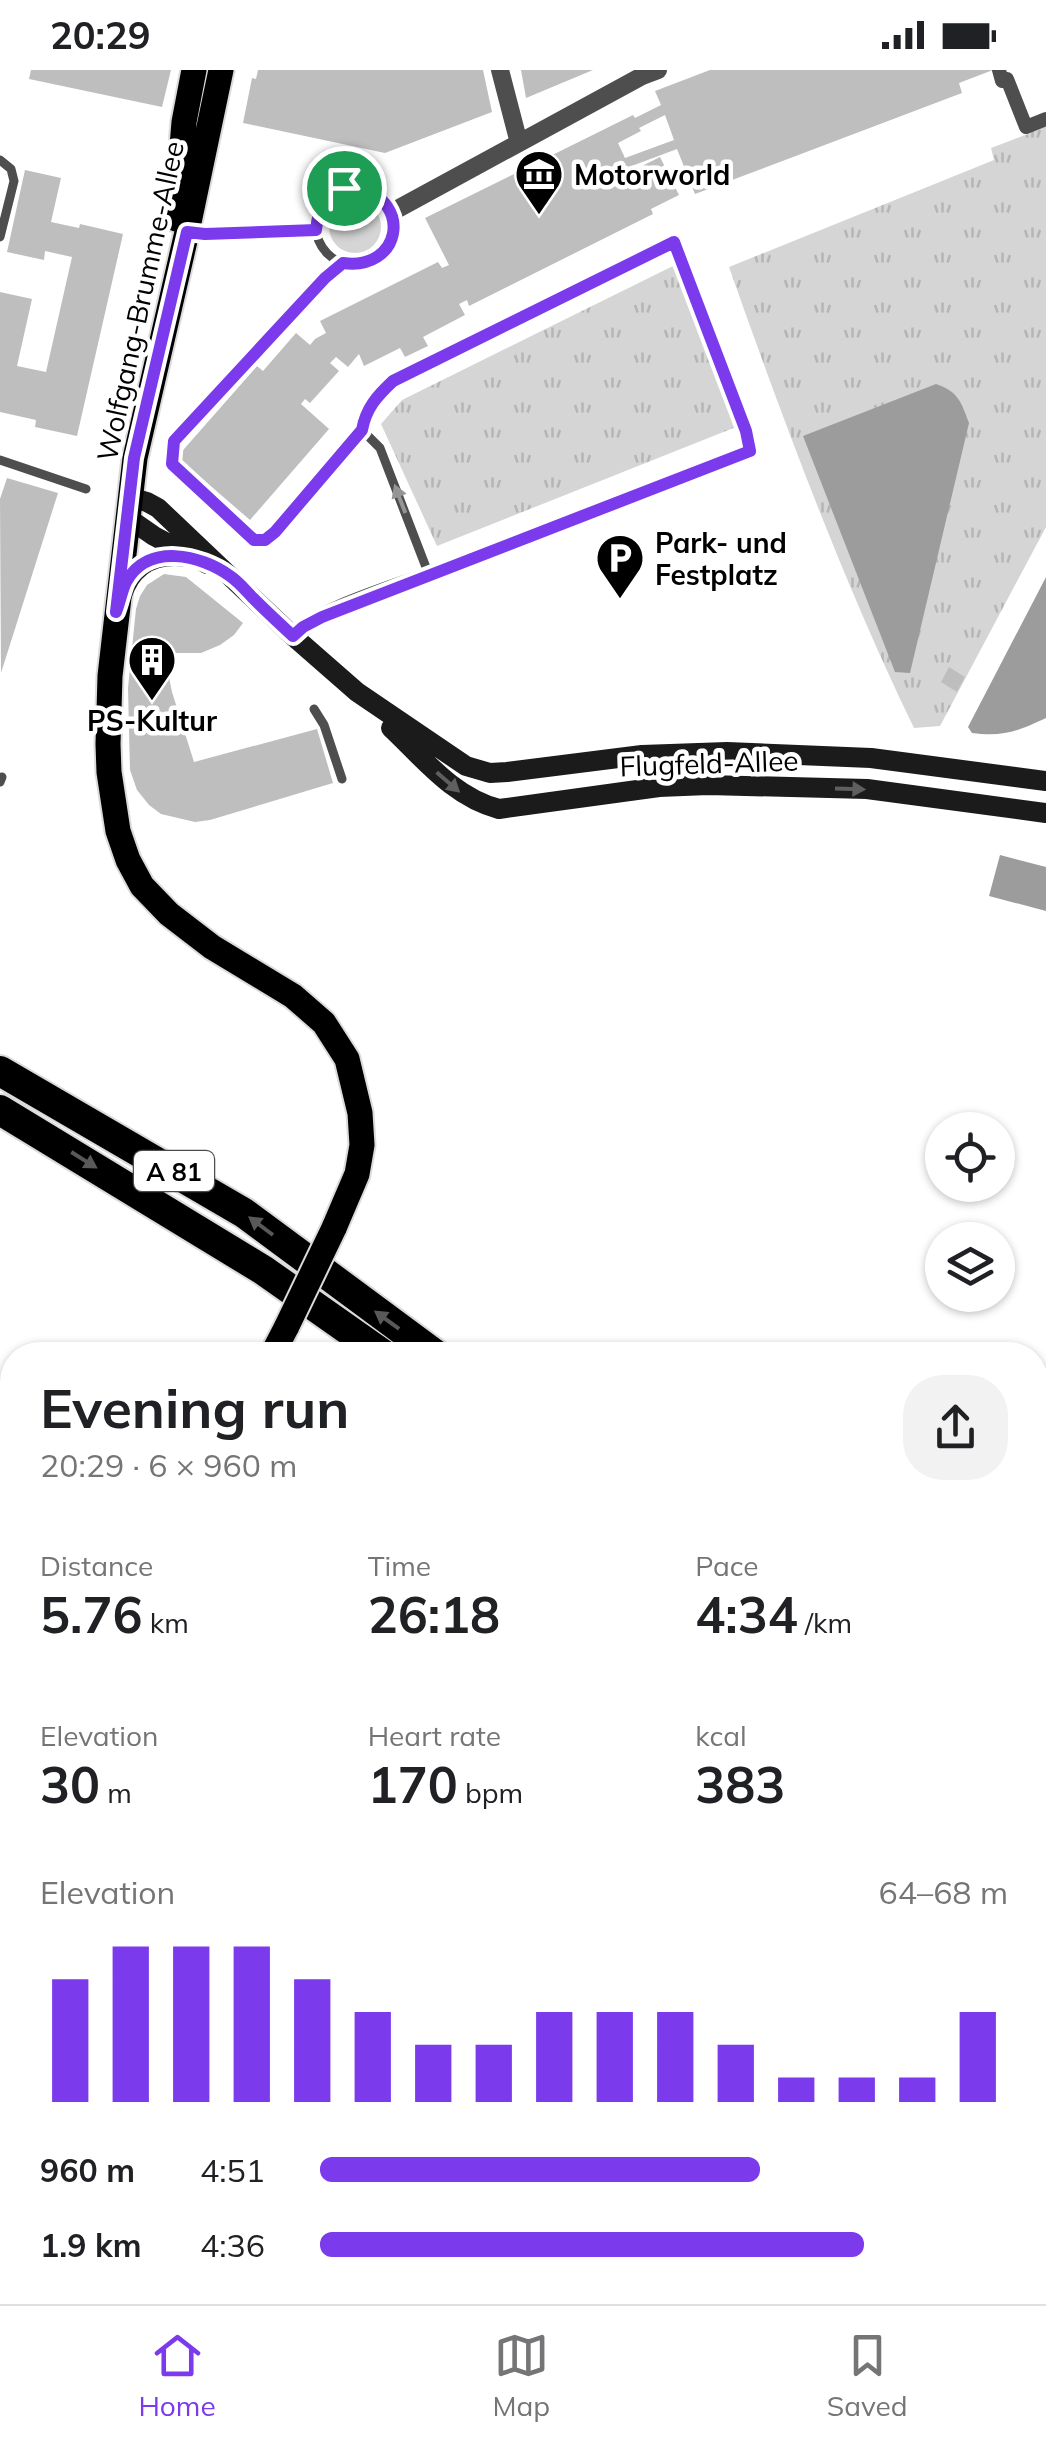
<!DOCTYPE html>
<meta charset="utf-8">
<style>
body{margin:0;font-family:Mulish,sans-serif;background:#f2f2f2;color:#202124;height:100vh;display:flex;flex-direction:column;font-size:38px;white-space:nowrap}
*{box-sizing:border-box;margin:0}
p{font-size:32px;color:#757577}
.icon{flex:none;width:55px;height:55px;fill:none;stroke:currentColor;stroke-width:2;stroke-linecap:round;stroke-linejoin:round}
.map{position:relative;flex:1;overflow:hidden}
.details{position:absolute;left:0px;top:1272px;width:1048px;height:962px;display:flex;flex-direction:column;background:#fff;border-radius:40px 40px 0 0;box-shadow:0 2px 8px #0004}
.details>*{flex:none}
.tools{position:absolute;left:925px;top:1042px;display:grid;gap:20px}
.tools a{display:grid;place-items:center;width:90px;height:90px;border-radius:50%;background:#fff;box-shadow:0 2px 8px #0004;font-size:50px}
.pin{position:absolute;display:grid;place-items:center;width:85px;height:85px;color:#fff;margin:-42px;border:5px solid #fff;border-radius:50%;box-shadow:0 2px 10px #0007}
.round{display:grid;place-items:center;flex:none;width:105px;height:105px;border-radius:40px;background:#f2f2f2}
.headline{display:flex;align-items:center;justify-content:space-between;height:170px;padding:0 40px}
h1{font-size:55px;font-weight:700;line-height:75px}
.stats{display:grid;grid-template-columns:repeat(3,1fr);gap:15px;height:170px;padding:10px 40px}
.stats div{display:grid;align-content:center}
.stats b{font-size:50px;font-weight:700}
.stats small{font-size:28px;font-weight:400}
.stats p{font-size:28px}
.chart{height:280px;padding:20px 40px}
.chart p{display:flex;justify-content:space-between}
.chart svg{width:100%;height:180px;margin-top:10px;stroke:#7c3aed;stroke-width:6}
ul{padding:0 40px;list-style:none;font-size:32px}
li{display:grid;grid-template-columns:160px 120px 1fr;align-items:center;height:75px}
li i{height:25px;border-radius:12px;background:#7c3aed}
.status{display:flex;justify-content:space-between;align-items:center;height:70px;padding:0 50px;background:#fff;direction:ltr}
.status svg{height:28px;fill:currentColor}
.dock{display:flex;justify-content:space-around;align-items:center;height:140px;border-top:2px solid #e0e0e0;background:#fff;font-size:28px;color:#757577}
.dock a{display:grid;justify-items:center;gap:5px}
.dock .active{color:#7c3aed}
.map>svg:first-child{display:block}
</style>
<div class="status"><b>20:29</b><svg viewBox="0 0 49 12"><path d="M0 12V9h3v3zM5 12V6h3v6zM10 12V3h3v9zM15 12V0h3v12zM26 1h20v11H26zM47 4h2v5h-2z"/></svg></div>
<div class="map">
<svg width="1046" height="2234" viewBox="0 0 1046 2234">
<defs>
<pattern id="park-tufts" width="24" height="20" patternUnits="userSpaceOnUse" patternTransform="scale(2.5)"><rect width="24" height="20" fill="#d5d5d5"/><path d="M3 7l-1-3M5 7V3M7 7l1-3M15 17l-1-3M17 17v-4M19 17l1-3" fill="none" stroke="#b5b5b5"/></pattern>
</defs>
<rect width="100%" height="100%" fill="#fff"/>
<path fill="#d5d5d5" d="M329 157a26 26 0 1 1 52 0a26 26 0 1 1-52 0Z
M571 2222H707L710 2228 709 2234H567L563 2227Z"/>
<path fill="url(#park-tufts)" d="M1046 50V457L940 656 914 658C842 509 784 353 729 197L994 90 991 78 1028 64Z
M673 196 736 357 437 476 381 354 402 330Z"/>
<path fill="#9c9c9c" d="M936 314C959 322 961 332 969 353L910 603 895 602 803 366Z
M1046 507V648C1018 661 1004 667 972 663L968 657Z
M1000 785 1046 797V841L989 826Z"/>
<path fill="#bebebe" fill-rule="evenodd" d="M31 0H171L162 37 29 9Z
M258 0H483L492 42 385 83 243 53 252 8 256 9Z
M521 0H593L526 28Z
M710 0H993L959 13 962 23 695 124 677 79 629 97 632 101 660 87 679 125 651 139 653 144 469 236 467 230 459 234 465 245 423 267 428 276 405 287 400 278 364 296 359 284 348 297 336 287 330 293 339 301 310 333 305 329 301 334 329 359 250 450 177 387 257 296 263 301 296 263 310 275 315 269 326 263 320 251 438 192 442 198 449 195 425 148 633 45 635 48 661 35 655 21ZM665 45 674 70 625 88 618 73 641 61 639 58Z
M25 100 61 108 51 152 79 158 80 154 123 164 77 366 35 357 36 350 0 342V222L32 229 17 296 46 302 72 187 45 181 44 190 7 182Z
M7 408 58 423 1 603 0 429Z
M164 504 186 507 243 553 234 565 220 575 201 583H164L172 622 194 692 317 659 333 713 210 750 195 752 161 744 149 735 137 720 130 700 128 618 136 539 140 526 147 515Z
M949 597 965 607 957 622 941 612Z
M1035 1806 1046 1824V1893L1035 1899Z
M1046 1917V1945L1035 1927V1924Z
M12 1998V2222H107L88 2234H0V2005Z
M1046 2172V2234H1037L1030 2222H1035V2178Z
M352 2222H571L558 2230 561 2234H333Z
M707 2222H733L734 2225 763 2234H709L710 2228Z
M961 2222H997L1004 2234H942Z"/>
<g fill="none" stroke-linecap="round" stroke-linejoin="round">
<g stroke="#dbdbdb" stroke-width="29">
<path id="primary" d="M221 0 187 162 135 388 110 606 108 674 109 702 118 761 128 790 142 816 169 844 212 877 293 926 324 953 347 989 360 1043 362 1075 357 1104 334 1158
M176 149 184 52 194 0
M272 1285 287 1256"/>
</g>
<g stroke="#dbdbdb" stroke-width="34">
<path id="motorway" d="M0 1001 244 1143 436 1285
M0 1040 263 1200 384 1285
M1035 1438 1046 1417
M1035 1487 1046 1466
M1035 1627 1046 1638
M1035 1682 1046 1687"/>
</g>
<path stroke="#4e4e4e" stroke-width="9" d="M0 90 11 99 14 111 0 167
M316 156a39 39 0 1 1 78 0a39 39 0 1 1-78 0Z
M189 162 205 164 316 160
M343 193 325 208 174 371 172 393 254 470H265L275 463 362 360C366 338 377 326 393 311L673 172 745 361 750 381 429 505 380 378 362 360
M0 390 86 419
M314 639 324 655 342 709
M0 712 2 707"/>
<path stroke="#4e4e4e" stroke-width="14" d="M999 0 1002 11 1007 9 1026 57 1046 49"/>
<path stroke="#4e4e4e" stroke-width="18" d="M500 0 519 73
M392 142 642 6 658 0
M293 566C321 540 391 520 429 505
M0 1411 6 1403
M1035 1748 1046 1754
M0 1904 12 1894
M277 2222 284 2234
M319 2222 326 2234
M121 2234 140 2222
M195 2234 214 2222
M226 2234 245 2222
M895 2234 914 2222"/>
<path stroke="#1b1b1b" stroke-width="20" d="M130 427 147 432 158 438 293 566 357 622 466 696 490 703 507 702 642 685 727 682 871 688 1046 711
M128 448 154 466 207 494
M122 525C132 494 156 482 188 487
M391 658C424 689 453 727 499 739L659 717 708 715 867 719 1046 743
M0 1730 12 1702"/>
<use href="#primary" stroke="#000" stroke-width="25"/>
<use href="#motorway" stroke="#000" stroke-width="30"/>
<g stroke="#dbdbdb" stroke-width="29" stroke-linecap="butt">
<path id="primary-bridge" d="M287 1256 334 1158"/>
</g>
<use href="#primary-bridge" stroke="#000" stroke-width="25"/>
</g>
<defs><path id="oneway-solid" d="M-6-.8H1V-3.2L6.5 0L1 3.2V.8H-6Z" transform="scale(2.5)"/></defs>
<use fill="#959595" href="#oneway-solid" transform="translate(400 429) rotate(-111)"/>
<g fill="#5f5f5f">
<use href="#oneway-solid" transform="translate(448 712) rotate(41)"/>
<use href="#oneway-solid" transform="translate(850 719) rotate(2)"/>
</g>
<g fill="#595959">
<use href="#oneway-solid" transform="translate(84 1090) rotate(32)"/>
<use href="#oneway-solid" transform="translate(261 1156) rotate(-143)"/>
<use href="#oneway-solid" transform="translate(387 1250) rotate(-144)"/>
</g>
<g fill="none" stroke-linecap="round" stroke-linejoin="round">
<g stroke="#fff" stroke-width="20">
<path id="route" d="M358 117C414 133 400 201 343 193L325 208 174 371 172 394 254 470H265L275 462 362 360C366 338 377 326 393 311L674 172 746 361 750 381 322 547 303 557 293 566C280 554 266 541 253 528 246 521 239 512 230 506 201 485 148 472 126 512 122 520 120 532 116 542L134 388 187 162 205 164 316 160C318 133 332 120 358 117Z"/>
</g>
<use href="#route" stroke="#7c3aed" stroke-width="12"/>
</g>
<defs>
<g id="museum-pin" transform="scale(2.5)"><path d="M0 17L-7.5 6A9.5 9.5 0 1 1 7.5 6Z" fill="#000" stroke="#fff"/><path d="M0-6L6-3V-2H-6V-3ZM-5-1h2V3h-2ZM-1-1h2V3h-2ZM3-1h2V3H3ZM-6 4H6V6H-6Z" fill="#fff"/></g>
<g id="parking-pin" transform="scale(2.5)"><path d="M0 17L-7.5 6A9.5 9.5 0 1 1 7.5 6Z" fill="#000" stroke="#fff"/><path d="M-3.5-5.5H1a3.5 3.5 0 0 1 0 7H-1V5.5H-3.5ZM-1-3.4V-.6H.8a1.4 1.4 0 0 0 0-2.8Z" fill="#fff"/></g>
<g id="building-pin" transform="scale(2.5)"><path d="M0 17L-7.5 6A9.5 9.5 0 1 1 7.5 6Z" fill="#000" stroke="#fff"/><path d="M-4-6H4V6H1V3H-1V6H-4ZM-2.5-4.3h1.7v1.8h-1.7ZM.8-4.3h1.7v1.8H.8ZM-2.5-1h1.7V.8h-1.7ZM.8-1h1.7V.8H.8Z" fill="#fff"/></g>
</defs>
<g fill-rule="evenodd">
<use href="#museum-pin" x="539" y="104"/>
<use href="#parking-pin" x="620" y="488"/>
<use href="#building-pin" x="152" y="590"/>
</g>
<g text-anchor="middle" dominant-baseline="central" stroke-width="9" stroke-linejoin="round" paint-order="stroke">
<rect fill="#fff" stroke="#4c4c4c" stroke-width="2.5" x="134" y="1081" width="80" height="40" rx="8"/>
<g font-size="25" font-weight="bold" fill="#000">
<text x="174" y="1101">A 81</text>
</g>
<g font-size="28" font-weight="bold" fill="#000" stroke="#fff" text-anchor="start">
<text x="574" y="104">Motorworld</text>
<text x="655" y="472">Park- und<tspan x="655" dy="32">Festplatz</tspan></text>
<text x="152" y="650" text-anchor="middle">PS-Kultur</text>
</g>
<g font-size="28" fill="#000" stroke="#fff">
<text transform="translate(140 231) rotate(-78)">Wolfgang-Brumme-Allee</text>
<text transform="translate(709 693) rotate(-2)">Flugfeld-Allee</text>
</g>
</g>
</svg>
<div class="tools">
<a><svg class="icon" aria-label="locate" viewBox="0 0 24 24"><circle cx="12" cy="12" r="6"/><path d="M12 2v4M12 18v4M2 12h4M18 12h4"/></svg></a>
<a><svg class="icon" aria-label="layers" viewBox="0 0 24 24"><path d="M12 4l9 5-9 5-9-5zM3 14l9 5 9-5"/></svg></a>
</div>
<div class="pin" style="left:344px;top:118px;background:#1e9e55"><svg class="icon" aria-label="arrive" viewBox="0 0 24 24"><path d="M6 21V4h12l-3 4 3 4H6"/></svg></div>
<section class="details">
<div class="headline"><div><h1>Evening run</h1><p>20:29 · 6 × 960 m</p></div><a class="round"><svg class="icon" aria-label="share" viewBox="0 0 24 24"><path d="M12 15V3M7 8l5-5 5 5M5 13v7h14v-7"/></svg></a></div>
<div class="stats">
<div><p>Distance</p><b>5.76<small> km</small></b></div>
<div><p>Time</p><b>26:18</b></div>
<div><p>Pace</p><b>4:34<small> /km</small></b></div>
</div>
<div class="stats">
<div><p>Elevation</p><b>30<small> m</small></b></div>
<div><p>Heart rate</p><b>170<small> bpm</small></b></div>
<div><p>kcal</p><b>383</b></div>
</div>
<div class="chart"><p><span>Elevation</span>64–68 m</p>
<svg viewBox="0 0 160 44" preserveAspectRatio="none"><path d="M5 44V14M15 44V6M25 44V6M35 44V6M45 44V14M55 44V22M65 44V30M75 44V30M85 44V22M95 44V22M105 44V22M115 44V30M125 44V38M135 44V38M145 44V38M155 44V22"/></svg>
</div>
<ul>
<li><b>960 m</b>4:51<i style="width:64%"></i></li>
<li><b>1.9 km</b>4:36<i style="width:79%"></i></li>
</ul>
</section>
</div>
<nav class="dock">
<a class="active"><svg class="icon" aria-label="home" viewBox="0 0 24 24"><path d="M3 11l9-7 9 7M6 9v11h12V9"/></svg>Home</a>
<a><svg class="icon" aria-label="map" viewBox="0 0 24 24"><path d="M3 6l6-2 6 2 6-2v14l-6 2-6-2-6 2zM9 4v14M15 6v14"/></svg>Map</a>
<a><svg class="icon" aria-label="saved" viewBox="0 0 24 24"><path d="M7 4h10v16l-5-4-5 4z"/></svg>Saved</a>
</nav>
